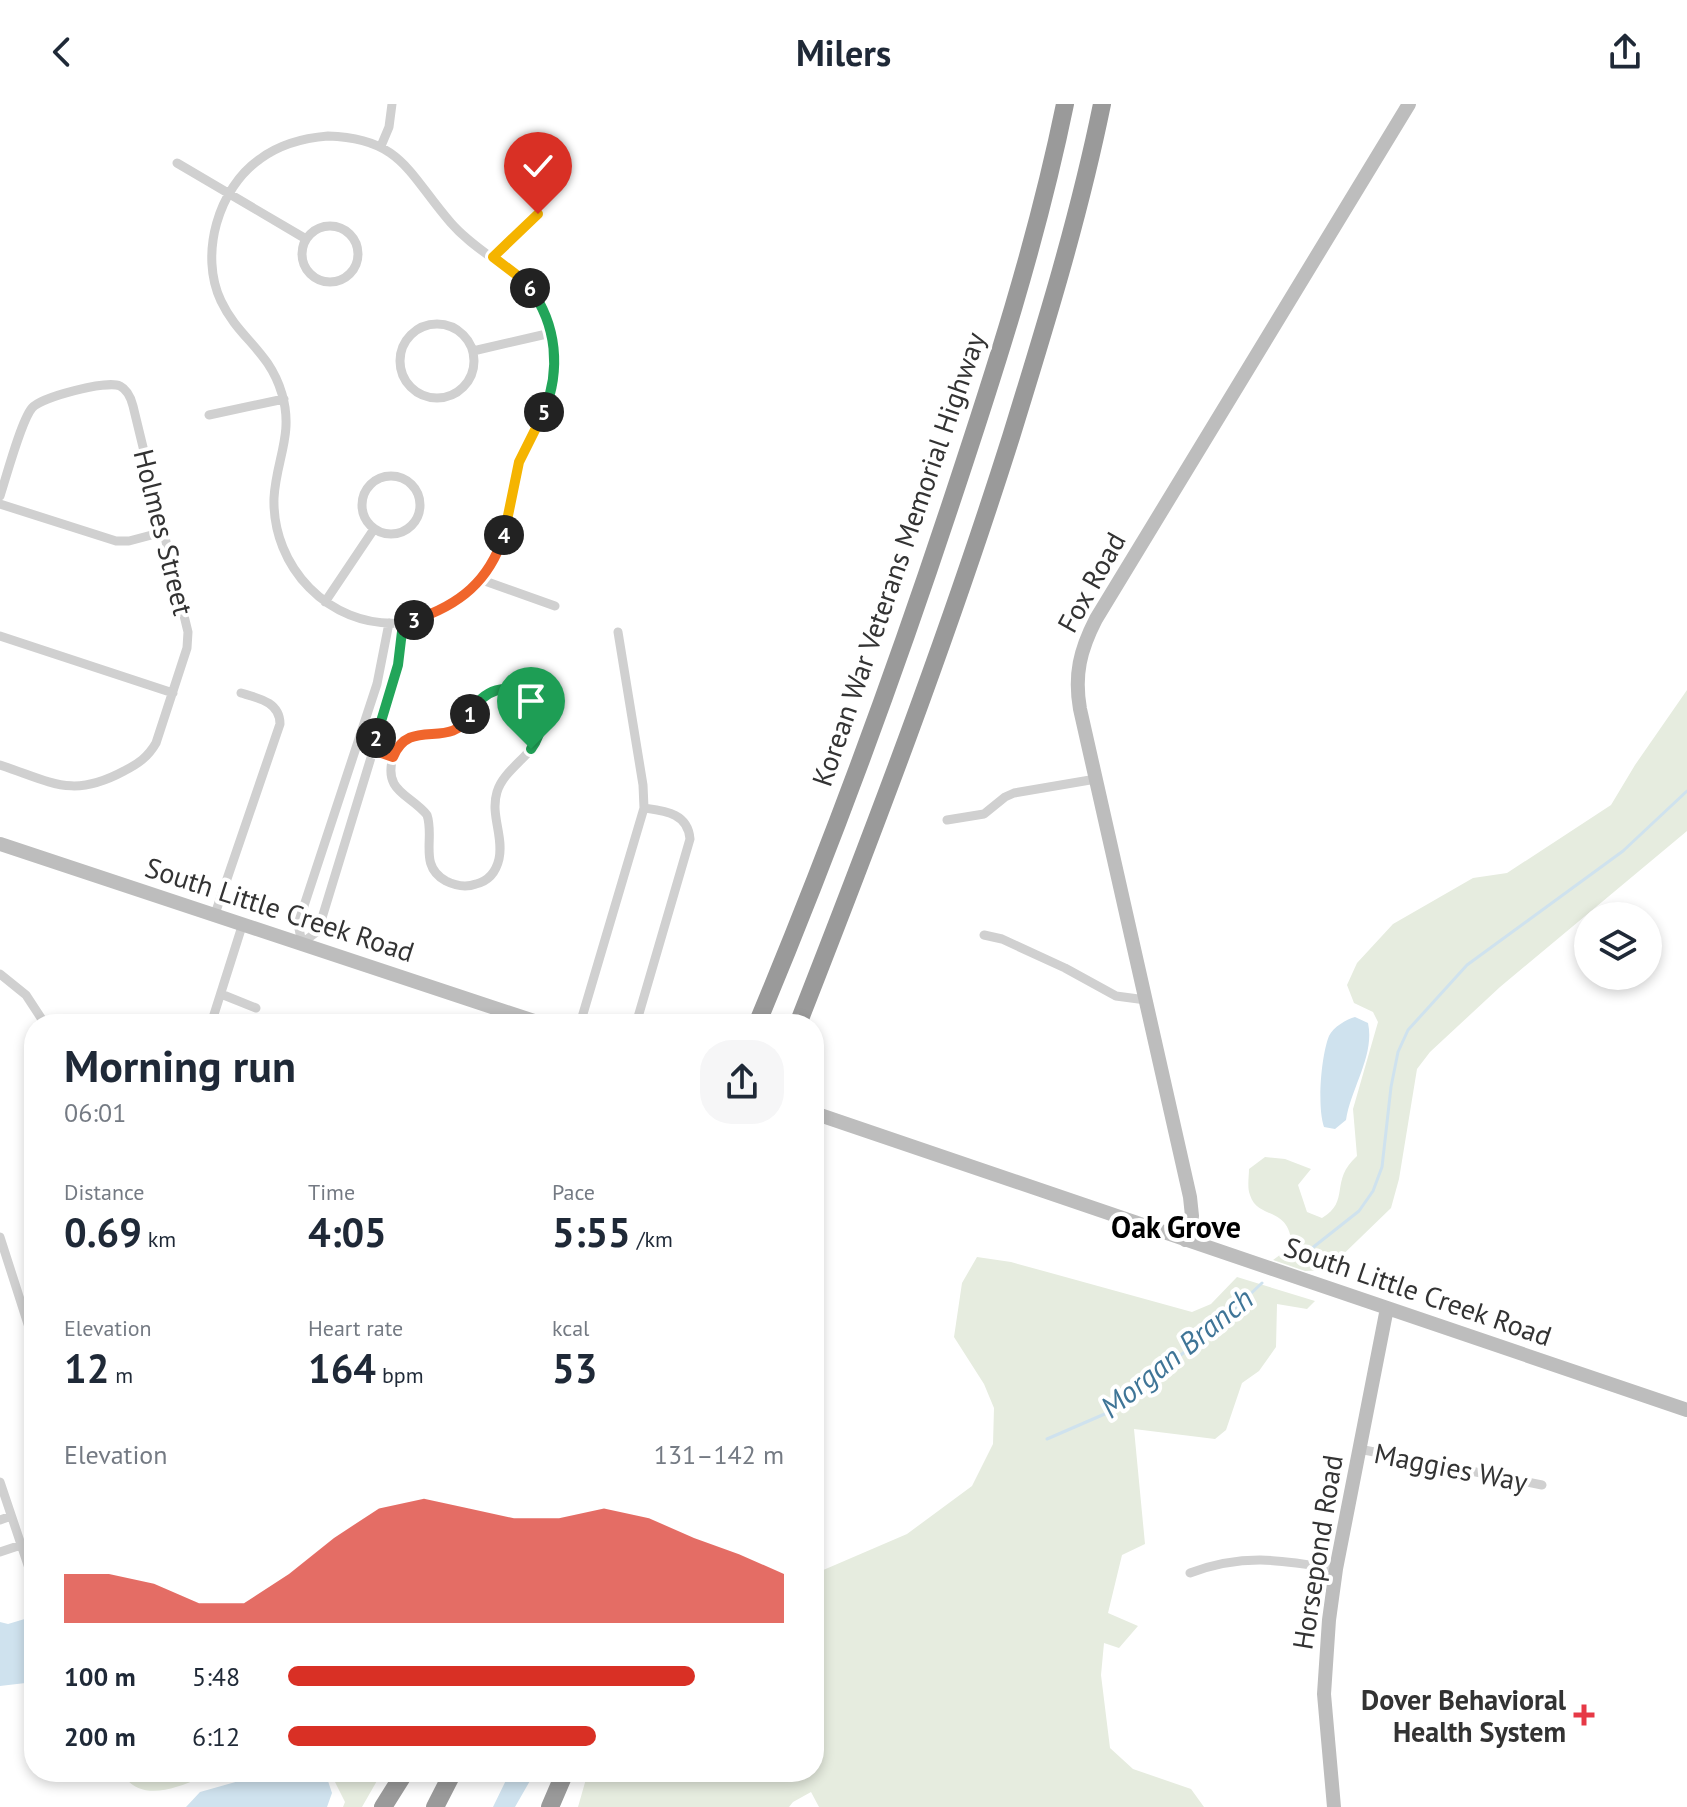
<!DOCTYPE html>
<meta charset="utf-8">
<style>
body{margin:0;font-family:"PT Sans",sans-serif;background:#f6f6f7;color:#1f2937;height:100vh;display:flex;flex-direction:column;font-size:30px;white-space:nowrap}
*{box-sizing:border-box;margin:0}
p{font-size:26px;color:#747a83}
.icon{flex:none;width:44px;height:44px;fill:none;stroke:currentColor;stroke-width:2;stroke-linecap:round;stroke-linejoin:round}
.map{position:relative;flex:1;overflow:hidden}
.sheet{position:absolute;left:24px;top:910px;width:800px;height:768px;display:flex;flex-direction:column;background:#fff;border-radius:32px;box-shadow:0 4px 12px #0003}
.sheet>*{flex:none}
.buttons{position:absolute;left:1574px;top:798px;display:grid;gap:16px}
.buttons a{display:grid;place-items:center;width:88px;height:88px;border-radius:50%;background:#fff;box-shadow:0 4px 12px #0003;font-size:40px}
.pin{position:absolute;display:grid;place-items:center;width:68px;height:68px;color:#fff;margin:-82px -34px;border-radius:50% 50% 50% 0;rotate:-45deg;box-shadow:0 0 8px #0007}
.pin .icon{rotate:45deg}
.km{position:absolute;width:40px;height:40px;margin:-20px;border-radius:50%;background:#222;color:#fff;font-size:22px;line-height:40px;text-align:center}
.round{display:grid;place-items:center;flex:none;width:84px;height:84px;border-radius:32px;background:#f6f6f7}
.head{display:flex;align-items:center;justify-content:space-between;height:136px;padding:0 40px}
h1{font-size:44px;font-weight:700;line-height:60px}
.metrics{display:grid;grid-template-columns:repeat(3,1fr);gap:12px;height:136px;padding:8px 40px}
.metrics div{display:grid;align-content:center}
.metrics b{font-size:40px;font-weight:700}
.metrics small{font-size:22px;font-weight:400}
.metrics p{font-size:22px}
.chart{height:224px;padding:16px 40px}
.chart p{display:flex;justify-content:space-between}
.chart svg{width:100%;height:144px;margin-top:8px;fill:#d93025;opacity:.7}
ul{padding:0 40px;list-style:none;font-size:26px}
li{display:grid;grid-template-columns:128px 96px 1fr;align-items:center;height:60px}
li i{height:20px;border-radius:10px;background:#d93025}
header{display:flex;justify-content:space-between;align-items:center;height:104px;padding:0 40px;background:#fff;font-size:36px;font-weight:700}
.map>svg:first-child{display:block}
</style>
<header><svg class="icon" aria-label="back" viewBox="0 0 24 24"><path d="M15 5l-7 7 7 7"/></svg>Milers<svg class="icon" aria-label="share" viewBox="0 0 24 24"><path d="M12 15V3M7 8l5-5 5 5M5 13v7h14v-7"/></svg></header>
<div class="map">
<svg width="1687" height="1703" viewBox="0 0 1687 1703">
<rect width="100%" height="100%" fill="#fff"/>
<path fill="#e6ecdf" d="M1687 586V727L1500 883 1430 948 1417 965 1399 1075 1391 1104 1327 1166 1305 1167 1273 1156 1292 1142C1289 1100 1258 1117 1250 1091 1247 1084 1249 1072 1249 1065L1265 1053 1285 1055 1311 1065 1298 1081 1307 1108 1322 1114C1351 1097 1329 1077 1357 1052L1353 1005 1378 918 1373 908 1354 899 1347 881 1357 859 1393 820 1473 774 1507 769 1611 701 1635 661Z
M977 1153 1011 1158 1192 1208 1211 1200 1237 1173 1315 1197 1307 1205 1277 1200 1276 1243 1259 1267 1242 1279 1226 1326 1215 1335 1134 1325 1145 1440 1122 1451 1108 1509 1138 1522 1119 1544 1104 1539 1101 1571 1110 1644 1133 1665 1191 1685 1204 1703H819L811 1688 793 1698 789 1703H578L588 1668H814V1470L907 1430 972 1382 993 1340 994 1304 984 1280 954 1233 962 1179Z
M121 1668H214C183 1681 142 1703 121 1668Z
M330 1668H382L362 1703H343L345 1698Z"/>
<path fill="#cfe2ee" d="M1355 913 1368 919C1375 951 1351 984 1346 1016L1335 1025 1324 1023C1317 1003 1321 952 1329 932 1333 923 1347 915 1355 913Z
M28 1514 34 1519V1578L0 1582V1518L8 1520Z
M271 1668H325L332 1689 327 1703H186L200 1688Z
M510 1668H535L515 1703H493Z"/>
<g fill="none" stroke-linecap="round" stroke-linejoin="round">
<path stroke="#cfe2ee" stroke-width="3" d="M1297 1156 1359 1107 1373 1087 1382 1063 1391 983 1398 948 1408 926 1467 861 1623 747 1687 687
M1047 1335 1107 1309 1210 1228 1262 1179"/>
<path stroke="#d0d0d0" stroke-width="9" d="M328 32C402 34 409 71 451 119 482 155 530 168 547 216 570 283 538 302 518 360 499 416 513 468 449 502 434 510 416 518 399 519 329 523 272 463 274 394 276 356 294 330 282 290 269 246 239 235 221 197 199 151 218 84 260 55 280 40 303 34 328 32Z
M381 42 389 23 392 0
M177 59 306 135
M302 150a28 28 0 1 1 56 0a28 28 0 1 1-56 0Z
M493 153 538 110
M400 257a37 37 0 1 1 74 0a37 37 0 1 1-74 0Z
M473 247 551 229
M209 311 284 295
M362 401a29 29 0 1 1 58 0a29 29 0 1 1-58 0Z
M0 392C6 374 21 317 32 304 41 293 107 276 120 282 128 286 131 294 133 302L188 528 187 544 156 639C148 653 138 660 124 667 72 695 52 678 0 661
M0 400 116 437H129L163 428
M482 476 555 502
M325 498 374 425
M389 519 377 580 298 820 302 839 318 827 395 575 401 546 403 519
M0 532 173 589
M357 641 393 653C383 688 410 690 427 711 435 734 418 762 446 777 456 782 465 784 476 780 488 777 496 768 499 755 504 732 490 711 497 688 505 661 543 648 542 617 541 592 507 576 486 590 477 596 473 605 468 614 450 646 411 612 393 653
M947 716 984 710 1005 693 1014 689 1096 675
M215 810 280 620C280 598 258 594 241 589
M984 831 1002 835 1065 864 1116 892 1146 896
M0 870 26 891 45 920
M221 890 256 904
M211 920 243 819
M580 920 644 704 643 681 618 528
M636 920 690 735C688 709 665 707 644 704
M0 1133 34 1239
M1359 1345 1542 1381
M0 1378 31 1470
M0 1416 11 1412
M0 1448 21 1441
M1190 1469C1244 1449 1281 1456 1336 1465"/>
<path stroke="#bdbdbd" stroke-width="14" d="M0 740 543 920
M814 1009 1687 1306
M1185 1136 1192 1112 1190 1093 1080 605C1074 571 1080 546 1096 515L1409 0
M1334 1703 1324 1590 1329 1516 1336 1465 1387 1204"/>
<path stroke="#9a9a9a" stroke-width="18" d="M757 920C828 750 892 577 950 402 994 270 1037 137 1065 0
M798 920C874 726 948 532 1011 333 1045 223 1079 113 1102 0
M383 1703 405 1668
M435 1703 453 1668
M550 1703 565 1668"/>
</g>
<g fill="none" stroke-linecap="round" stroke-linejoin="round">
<g stroke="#fff" stroke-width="16">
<path id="split-1" d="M470 610C498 557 566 597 531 645"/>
</g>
<g stroke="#fff" stroke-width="16">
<path id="split-2" d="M376 634 373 646 393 653C410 611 451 648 470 610"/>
</g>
<g stroke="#fff" stroke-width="16">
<path id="split-3" d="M376 634 398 561 403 519 414 516"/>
</g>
<g stroke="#fff" stroke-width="16">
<path id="split-4" d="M414 516C460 501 489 477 504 431"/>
</g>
<g stroke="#fff" stroke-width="16">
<path id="split-5" d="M504 431 519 358 544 308"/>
</g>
<g stroke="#fff" stroke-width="16">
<path id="split-6" d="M530 184C557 221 561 266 544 308"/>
</g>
<g stroke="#fff" stroke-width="16">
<path id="split-7" d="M530 184 518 172 493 153 538 110"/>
</g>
<use href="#split-1" stroke="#22a559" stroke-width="10"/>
<use href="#split-2" stroke="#f0652b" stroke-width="10"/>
<use href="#split-3" stroke="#22a559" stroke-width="10"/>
<use href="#split-4" stroke="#f0652b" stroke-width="10"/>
<use href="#split-5" stroke="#f5b400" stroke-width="10"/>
<use href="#split-6" stroke="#22a559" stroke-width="10"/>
<use href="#split-7" stroke="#f5b400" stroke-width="10"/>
</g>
<path fill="#e63946" stroke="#fff" stroke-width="3" d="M1580 1599h8v8h8v8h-8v8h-8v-8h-8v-8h8z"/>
<g text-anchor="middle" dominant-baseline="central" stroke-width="8" stroke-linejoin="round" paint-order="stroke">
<g font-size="28" fill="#333" stroke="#fff">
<text transform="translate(164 428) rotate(76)">Holmes Street</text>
<text transform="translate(898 455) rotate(-71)">Korean War Veterans Memorial Highway</text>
<text transform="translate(1091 478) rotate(-61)">Fox Road</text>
<text transform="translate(280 805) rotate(18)">South Little Creek Road</text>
<text transform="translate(1418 1187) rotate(19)">South Little Creek Road</text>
<text transform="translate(1451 1363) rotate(11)">Maggies Way</text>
<text transform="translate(1317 1448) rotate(-81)">Horsepond Road</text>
</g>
<g font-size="28" font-weight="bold" fill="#333" stroke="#fff" text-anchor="end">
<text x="1566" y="1595">Dover Behavioral<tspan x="1566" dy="32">Health System</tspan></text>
</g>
<g font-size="30" font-weight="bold" fill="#000" stroke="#fff">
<text x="1176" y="1122">Oak Grove</text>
</g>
<g font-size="30" font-style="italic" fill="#3f7597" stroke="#fff">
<text transform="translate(1176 1248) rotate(-39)">Morgan Branch</text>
</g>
</g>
</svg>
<div class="buttons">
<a><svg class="icon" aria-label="layers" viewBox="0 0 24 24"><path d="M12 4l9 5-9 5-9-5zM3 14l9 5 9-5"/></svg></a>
</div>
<div class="pin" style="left:531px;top:645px;background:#1e9e55"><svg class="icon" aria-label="arrive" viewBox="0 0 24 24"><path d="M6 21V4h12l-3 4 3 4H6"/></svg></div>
<div class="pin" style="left:538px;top:110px;background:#d93025"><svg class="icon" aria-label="check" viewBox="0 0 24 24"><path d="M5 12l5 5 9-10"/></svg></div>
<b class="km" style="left:470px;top:610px">1</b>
<b class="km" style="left:376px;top:634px">2</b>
<b class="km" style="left:414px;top:516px">3</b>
<b class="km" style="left:504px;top:431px">4</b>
<b class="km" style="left:544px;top:308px">5</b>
<b class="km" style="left:530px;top:184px">6</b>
<section class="sheet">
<div class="head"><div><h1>Morning run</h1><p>06:01</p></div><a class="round"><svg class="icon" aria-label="share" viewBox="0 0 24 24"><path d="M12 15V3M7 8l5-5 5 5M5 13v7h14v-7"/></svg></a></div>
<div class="metrics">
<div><p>Distance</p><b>0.69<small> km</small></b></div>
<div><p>Time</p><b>4:05</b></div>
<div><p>Pace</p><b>5:55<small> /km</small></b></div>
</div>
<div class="metrics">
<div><p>Elevation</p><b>12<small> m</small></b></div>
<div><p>Heart rate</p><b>164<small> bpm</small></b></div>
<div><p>kcal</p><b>53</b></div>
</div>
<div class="chart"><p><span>Elevation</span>131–142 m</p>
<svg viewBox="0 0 160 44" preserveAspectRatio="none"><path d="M0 44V29L10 29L20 32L30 38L40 38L50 29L60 18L70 9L80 6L90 9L100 12L110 12L120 9L130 12L140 18L150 23L160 29V44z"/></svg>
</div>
<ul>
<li><b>100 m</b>5:48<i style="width:82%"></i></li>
<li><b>200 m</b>6:12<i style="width:62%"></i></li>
</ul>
</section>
</div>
